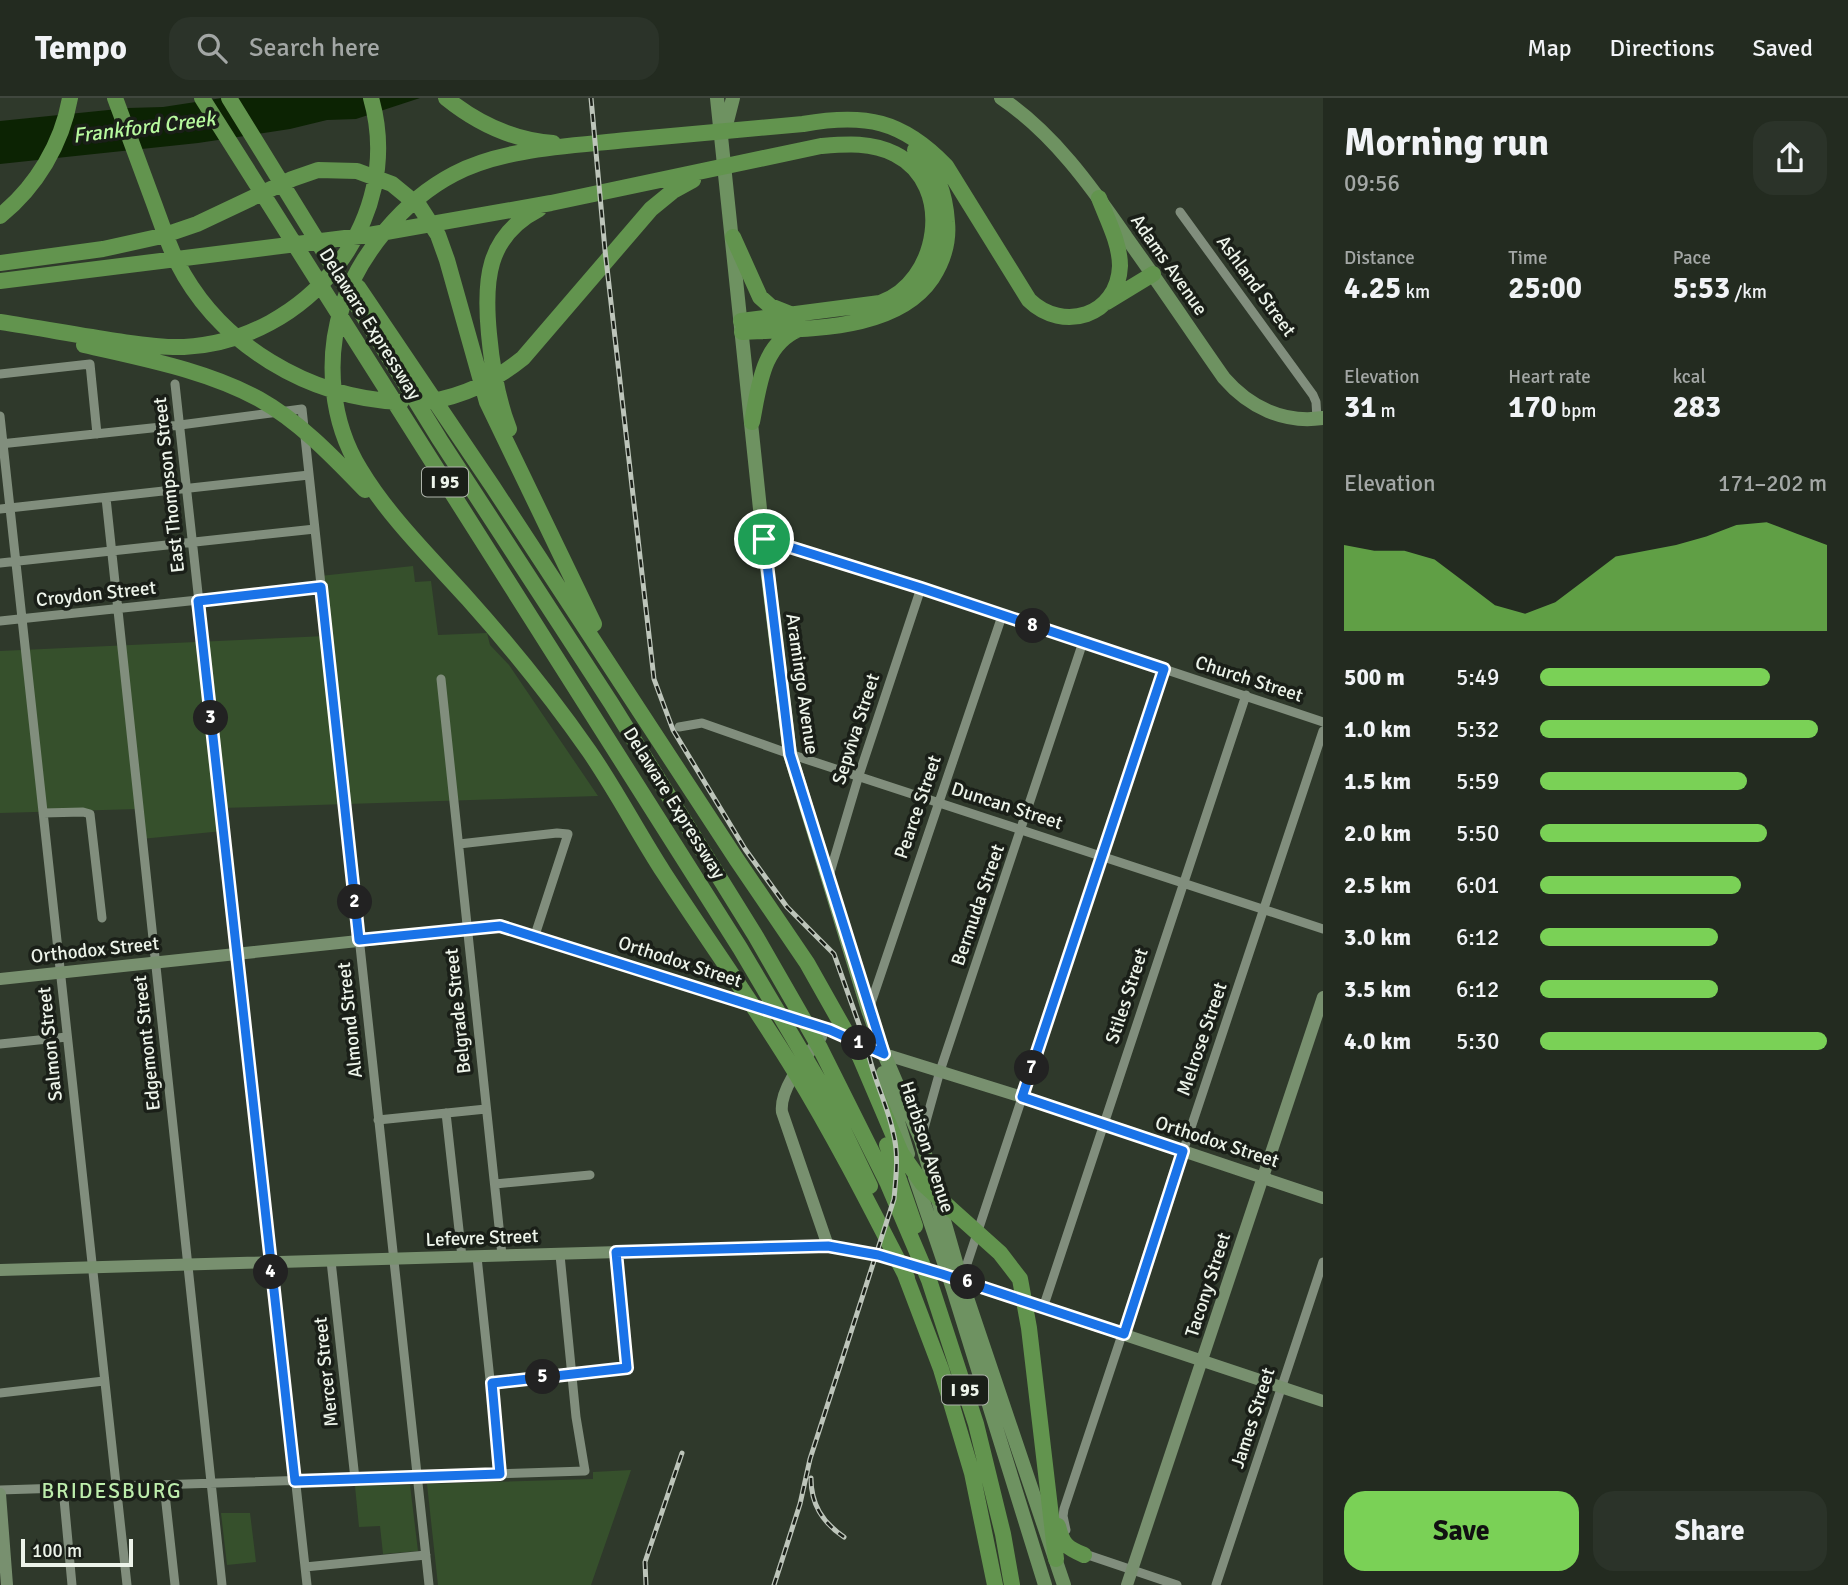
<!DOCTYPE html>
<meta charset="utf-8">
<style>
body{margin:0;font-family:Signika,sans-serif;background:#2b3329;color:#f1f3f6;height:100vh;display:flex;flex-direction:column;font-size:26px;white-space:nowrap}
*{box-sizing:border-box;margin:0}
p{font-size:23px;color:#a3a7a5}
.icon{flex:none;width:38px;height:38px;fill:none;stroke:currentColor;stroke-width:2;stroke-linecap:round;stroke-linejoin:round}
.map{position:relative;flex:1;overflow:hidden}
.side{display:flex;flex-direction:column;background:#232b20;width:525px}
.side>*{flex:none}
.scale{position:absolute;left:21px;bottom:18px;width:112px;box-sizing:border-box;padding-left:7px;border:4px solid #edf4ea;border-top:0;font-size:19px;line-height:24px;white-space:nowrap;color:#edf4ea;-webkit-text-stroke:5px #1a1f18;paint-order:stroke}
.pin{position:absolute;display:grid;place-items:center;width:60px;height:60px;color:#fff;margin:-30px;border:4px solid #fff;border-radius:50%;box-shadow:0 2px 7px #0007}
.km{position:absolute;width:35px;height:35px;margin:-18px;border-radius:50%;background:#222;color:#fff;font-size:19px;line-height:35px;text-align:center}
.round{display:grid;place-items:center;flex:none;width:74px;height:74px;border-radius:21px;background:#2b3329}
.head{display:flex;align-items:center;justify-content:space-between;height:119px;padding:0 21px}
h1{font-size:38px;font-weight:700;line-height:52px}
.stats{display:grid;grid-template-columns:repeat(3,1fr);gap:10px;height:119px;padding:7px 21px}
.stats div{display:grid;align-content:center}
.stats b{font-size:30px;font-weight:700}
.stats small{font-size:19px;font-weight:400}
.stats p{font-size:19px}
.chart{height:196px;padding:14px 21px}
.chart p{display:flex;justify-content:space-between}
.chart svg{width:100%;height:126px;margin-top:7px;fill:#7ad156;opacity:.7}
.button{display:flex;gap:14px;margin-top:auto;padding:14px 21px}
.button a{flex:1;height:80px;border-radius:21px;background:#7ad156;color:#111;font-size:28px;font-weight:700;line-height:80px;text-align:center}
.button a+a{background:#2b3329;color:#f1f3f6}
ul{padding:0 21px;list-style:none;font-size:23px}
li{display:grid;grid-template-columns:112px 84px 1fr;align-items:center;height:52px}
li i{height:18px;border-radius:9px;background:#7ad156}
header{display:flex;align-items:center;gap:42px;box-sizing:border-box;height:98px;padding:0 35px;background:#232b20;border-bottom:2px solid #40473e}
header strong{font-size:33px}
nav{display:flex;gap:38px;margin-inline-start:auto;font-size:24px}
.search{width:490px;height:63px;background:#2b3329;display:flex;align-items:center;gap:18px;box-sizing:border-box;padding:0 24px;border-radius:21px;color:#a3a7a5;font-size:26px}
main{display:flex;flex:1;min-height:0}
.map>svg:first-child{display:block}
</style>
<header>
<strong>Tempo</strong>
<div class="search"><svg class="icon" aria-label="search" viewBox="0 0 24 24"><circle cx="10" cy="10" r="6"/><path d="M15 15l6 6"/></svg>Search here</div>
<nav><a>Map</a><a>Directions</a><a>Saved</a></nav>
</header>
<main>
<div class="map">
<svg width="1323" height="1487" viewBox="0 0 1323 1487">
<rect width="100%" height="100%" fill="#2f392b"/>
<path fill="#36502c" d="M413 468 415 484 431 483 438 537 487 535 490 547 509 567 598 698 221 710 223 733 141 741 138 711 0 715V553L326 538 320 478Z
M631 1372 591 1487H438L427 1386 593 1381V1374Z
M410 1387 418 1453 383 1456 380 1428 359 1429 355 1388Z
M221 1415H250L256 1464 227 1467Z"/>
<path fill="#0c2303" d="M222 0H420L356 21 327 22 290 31 198 45 0 66V23L128 10 163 9Z"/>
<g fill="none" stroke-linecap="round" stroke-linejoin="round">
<path stroke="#818e7d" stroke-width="9" d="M1180 114 1313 297 1316 304 1317 321
M0 276 90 266 97 336
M175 286 307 1487
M0 318 127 1487
M0 346 180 327 302 311 429 1487
M106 400 222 1487
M0 411 309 377
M764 441 921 490 1323 624
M0 465 315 431
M0 523 321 489
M441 581 502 1157
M679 629 702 625 790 656 1323 831
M43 715 83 714 90 716 102 820
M459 746 557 735 568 736 535 837
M829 778 859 677 921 490
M869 911 1002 518
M0 946 67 939
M446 1015 462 1159
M378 1022 486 1011
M921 1041 940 973 1083 544
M495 1086 590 1077
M477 1159 500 1376
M331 1163 355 1381
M962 1181 1164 571
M1043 1210 1246 597
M492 1285 627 1270 616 1154
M0 1295 104 1283
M164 1387 175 1487
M63 1390 72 1487
M0 1392 585 1373 576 1319 560 1157
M1066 1432 1063 1418 1064 1411 1323 633
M1082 1455 1177 1487
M305 1469 426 1457
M1216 1487 1323 1164"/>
<path stroke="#78906f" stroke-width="12" d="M0 881 500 828 754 908
M775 915 830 932 884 956 1022 999 1323 1100
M821 939C807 958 779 990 782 1014L828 1148
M0 1172 828 1148 878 1157 942 1176 1323 1303
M0 1396 7 1487
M1127 1487 1323 899"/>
<path stroke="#6e9261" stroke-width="14" d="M717 0 762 430 790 656 868 912 884 956 921 1042 961 1182 1064 1487
M1001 0C1053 35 1091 88 1126 139 1160 186 1191 233 1224 280 1249 309 1284 326 1323 320
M724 35 733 0
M883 975 908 1056
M915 1079 952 1188 1045 1487"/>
<path stroke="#62944e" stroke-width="16" d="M115 0C127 33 140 67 152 100 160 121 167 144 177 164 219 247 309 300 401 304
M202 0 740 850 823 990 870 1088
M229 0 440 342 611 605 755 837 820 950 888 1086 929 1182 976 1326 1003 1436 1012 1487
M446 0C477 25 512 42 553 45
M0 118C36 89 62 46 70 0
M733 139 760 199 770 208 790 216
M0 165 103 151 162 138 197 126 292 81 318 72 357 73 392 86 420 109 438 137 447 162 487 304 594 526
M0 183 369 137 551 105 821 48C847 46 871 44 895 56 956 87 939 185 880 205L741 223
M358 189 493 389 737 762 807 865 860 959 901 1055 922 1085 1000 1155 1020 1181 1029 1230 1056 1461
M1107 204 1153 176
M0 224C39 230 77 237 116 243 138 246 161 250 184 249 307 243 406 122 371 0
M742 234C803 230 895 235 932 180 943 163 949 144 947 124 945 95 937 71 915 52
M84 247C144 261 205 272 259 301 300 324 333 359 365 392
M427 304C464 298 493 284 523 260L651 111 673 93 693 82
M752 324C759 289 762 246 799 231
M509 331C497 300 492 269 489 236 484 184 486 138 539 111
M887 1047 915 1128
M903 1171 941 1271 972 1375 995 1487
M907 1180C871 1110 835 1039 794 972 753 905 707 841 664 775 638 735 616 692 589 653 552 600 511 549 468 501 432 461 388 418 360 371 331 324 325 262 342 209 359 156 404 102 454 76 503 50 572 48 627 42 686 37 744 31 803 26 865 15 902 22 946 68L1029 202C1063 235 1118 218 1120 168 1120 145 1107 121 1099 100
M1058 1428C1062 1446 1067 1450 1084 1457"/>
<g stroke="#bdc5ba" stroke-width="5">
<path id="rail" d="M591 0 605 152 654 581 673 632 745 751 787 809 834 856 867 949C872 978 887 1005 893 1034 899 1056 896 1079 894 1101L810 1361 800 1406 774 1487
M811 1380C811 1406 822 1424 844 1439
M646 1487 645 1464 682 1355"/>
</g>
<use href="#rail" stroke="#1a1f18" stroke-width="2.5" stroke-dasharray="8" stroke-linecap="butt"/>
</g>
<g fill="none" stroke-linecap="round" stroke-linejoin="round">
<g stroke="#fff" stroke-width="14">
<path id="route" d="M764 441 921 490 1164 571 1022 999 1183 1053 1124 1236 942 1176 878 1157 828 1148 616 1154 627 1270 492 1285 500 1376 295 1383 198 503 321 489 359 842 500 828 830 932 884 956 790 656Z"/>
</g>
<use href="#route" stroke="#1a73e8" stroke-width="9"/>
</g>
<g text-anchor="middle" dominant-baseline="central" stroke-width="7" stroke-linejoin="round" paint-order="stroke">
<g fill="#1a1f18" stroke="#aeb4ab" stroke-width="2">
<rect x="422" y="369.5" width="46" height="29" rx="5"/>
<rect x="942" y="1277.5" width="46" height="29" rx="5"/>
</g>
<g font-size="18" font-weight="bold" fill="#edf4ea">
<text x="445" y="384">I 95</text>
<text x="965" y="1292">I 95</text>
</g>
<g font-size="19" fill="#edf4ea" stroke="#1a1f18">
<text transform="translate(1169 167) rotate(55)">Adams Avenue</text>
<text transform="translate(1256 188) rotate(54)">Ashland Street</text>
<text transform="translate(370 226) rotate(58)">Delaware Expressway</text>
<text transform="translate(169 387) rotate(-96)">East Thompson Street</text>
<text transform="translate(96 496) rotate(-6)">Croydon Street</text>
<text transform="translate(1249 581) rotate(18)">Church Street</text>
<text transform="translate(802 586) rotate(82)">Aramingo Avenue</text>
<text transform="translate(856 631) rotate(-72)">Sepviva Street</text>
<text transform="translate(674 705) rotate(58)">Delaware Expressway</text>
<text transform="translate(1007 708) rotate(18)">Duncan Street</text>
<text transform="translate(918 709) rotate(-71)">Pearce Street</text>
<text transform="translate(978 807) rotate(-71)">Bermuda Street</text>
<text transform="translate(95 852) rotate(-6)">Orthodox Street</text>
<text transform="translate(680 864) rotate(18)">Orthodox Street</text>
<text transform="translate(1127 898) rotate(-72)">Stiles Street</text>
<text transform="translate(458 913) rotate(-96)">Belgrade Street</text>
<text transform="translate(350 922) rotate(-96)">Almond Street</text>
<text transform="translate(1202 941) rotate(-71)">Melrose Street</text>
<text transform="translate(147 945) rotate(-96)">Edgemont Street</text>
<text transform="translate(50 946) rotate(-96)">Salmon Street</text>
<text transform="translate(1217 1044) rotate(18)">Orthodox Street</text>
<text transform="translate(927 1049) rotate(72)">Harbison Avenue</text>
<text transform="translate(482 1140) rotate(-2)">Lefevre Street</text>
<text transform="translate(1208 1187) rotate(-72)">Tacony Street</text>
<text transform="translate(326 1274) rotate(-96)">Mercer Street</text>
<text transform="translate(1253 1320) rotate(-72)">James Street</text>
</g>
<g font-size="21" font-style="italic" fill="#b7f99e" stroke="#1a1f18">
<text transform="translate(144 29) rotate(-7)">Frankford Creek</text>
</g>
<g font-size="21" letter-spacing="2" fill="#bdedac" stroke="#1a1f18">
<text x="112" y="1393">BRIDESBURG</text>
</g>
</g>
</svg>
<div class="scale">100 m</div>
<div class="pin" style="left:764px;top:441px;background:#1e9e55"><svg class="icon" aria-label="arrive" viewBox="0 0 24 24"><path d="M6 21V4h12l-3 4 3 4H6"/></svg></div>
<b class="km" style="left:859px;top:945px">1</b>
<b class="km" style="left:355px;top:804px">2</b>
<b class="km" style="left:211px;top:620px">3</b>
<b class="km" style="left:271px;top:1174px">4</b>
<b class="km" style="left:543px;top:1279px">5</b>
<b class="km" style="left:968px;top:1184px">6</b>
<b class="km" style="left:1032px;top:970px">7</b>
<b class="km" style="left:1033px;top:528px">8</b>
</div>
<section class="side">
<div class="head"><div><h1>Morning run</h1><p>09:56</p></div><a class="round"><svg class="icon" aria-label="share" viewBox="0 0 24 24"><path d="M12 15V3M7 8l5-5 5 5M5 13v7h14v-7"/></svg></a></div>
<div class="stats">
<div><p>Distance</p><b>4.25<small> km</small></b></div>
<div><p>Time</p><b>25:00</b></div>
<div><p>Pace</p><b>5:53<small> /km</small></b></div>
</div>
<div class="stats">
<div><p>Elevation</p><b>31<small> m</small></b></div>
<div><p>Heart rate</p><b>170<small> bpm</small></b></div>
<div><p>kcal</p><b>283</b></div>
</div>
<div class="chart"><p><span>Elevation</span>171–202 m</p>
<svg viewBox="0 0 160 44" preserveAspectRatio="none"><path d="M0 44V14L10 16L20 16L30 19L40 27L50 35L60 38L70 34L80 26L90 18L100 16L110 14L120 11L130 7L140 6L150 10L160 14V44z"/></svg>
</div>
<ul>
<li><b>500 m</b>5:49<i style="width:80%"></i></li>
<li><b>1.0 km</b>5:32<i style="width:97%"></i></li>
<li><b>1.5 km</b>5:59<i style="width:72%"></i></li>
<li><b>2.0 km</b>5:50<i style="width:79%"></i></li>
<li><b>2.5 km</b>6:01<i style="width:70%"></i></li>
<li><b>3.0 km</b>6:12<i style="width:62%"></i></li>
<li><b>3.5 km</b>6:12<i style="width:62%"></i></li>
<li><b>4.0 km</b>5:30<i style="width:100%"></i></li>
</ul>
<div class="button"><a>Save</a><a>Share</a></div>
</section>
</main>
